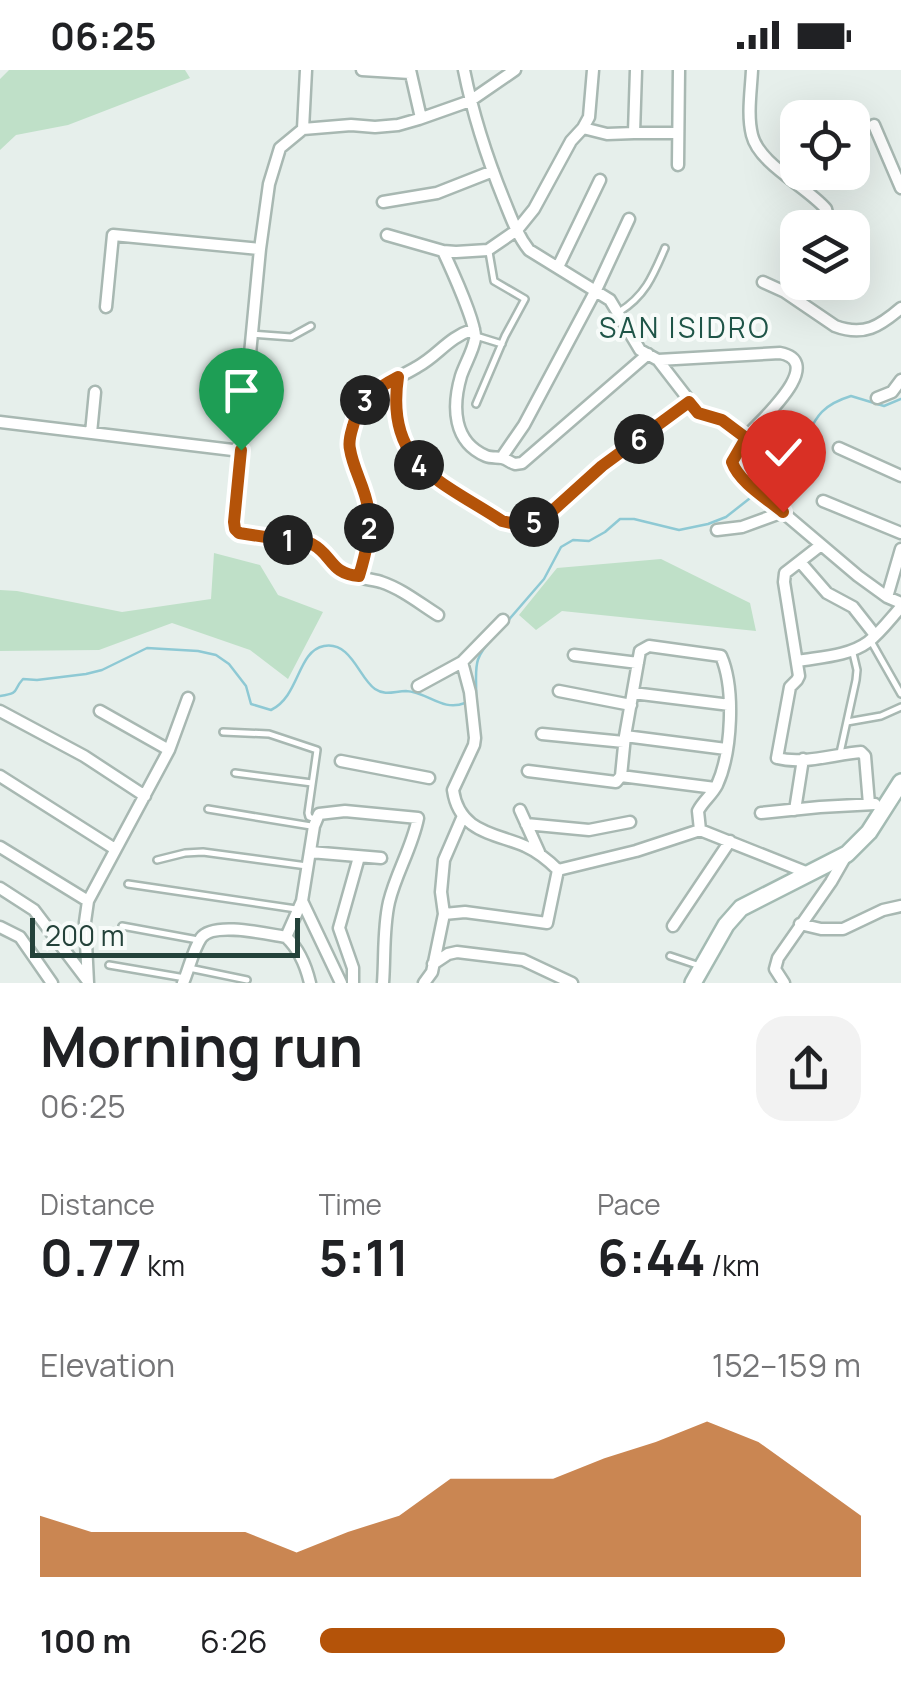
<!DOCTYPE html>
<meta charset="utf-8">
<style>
body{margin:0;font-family:Manrope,sans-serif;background:#f2f2f2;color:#202124;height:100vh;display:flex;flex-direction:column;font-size:38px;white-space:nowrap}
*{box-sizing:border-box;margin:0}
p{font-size:32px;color:#757577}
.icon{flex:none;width:55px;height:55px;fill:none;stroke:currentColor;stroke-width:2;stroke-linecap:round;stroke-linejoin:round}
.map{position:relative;height:913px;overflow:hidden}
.panel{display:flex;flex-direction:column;background:#fff;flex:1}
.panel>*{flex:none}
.controls{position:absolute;left:780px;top:30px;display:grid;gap:20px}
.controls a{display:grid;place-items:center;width:90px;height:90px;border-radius:20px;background:#fff;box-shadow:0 10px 40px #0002;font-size:50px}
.scale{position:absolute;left:30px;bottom:25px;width:270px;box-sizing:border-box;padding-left:10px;border:5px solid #24423a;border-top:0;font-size:28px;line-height:35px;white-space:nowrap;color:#24423a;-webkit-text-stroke:8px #f7fbf9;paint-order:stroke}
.pin{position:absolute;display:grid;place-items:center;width:85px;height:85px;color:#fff;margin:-102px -42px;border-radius:50% 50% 50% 0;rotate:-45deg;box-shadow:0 0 10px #0007}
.pin .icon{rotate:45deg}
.km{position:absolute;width:50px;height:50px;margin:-25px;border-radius:50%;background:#222;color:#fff;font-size:28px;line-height:50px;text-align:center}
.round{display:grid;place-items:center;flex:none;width:105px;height:105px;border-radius:30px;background:#f2f2f2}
.overview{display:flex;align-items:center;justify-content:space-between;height:170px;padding:0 40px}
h1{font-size:55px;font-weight:700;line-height:75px}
.stats{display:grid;grid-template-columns:repeat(3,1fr);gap:15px;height:170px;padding:10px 40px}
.stats div{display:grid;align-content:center}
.stats b{font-size:50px;font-weight:700}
.stats small{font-size:28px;font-weight:400}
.stats p{font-size:28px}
.chart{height:280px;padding:20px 40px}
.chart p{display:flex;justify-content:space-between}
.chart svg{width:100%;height:180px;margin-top:10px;fill:#b45309;opacity:.7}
ul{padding:0 40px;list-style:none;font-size:32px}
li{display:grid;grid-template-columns:160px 120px 1fr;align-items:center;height:75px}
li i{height:25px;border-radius:12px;background:#b45309}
.status{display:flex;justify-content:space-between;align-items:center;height:70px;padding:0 50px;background:#fff;direction:ltr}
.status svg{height:28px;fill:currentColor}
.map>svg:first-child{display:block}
</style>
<div class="status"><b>06:25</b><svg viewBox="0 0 49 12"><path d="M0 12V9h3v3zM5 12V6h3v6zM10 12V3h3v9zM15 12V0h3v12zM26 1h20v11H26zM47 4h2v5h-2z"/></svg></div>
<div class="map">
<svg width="901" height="913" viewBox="0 0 901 913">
<rect width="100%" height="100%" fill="#e6efeb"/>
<path fill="#bfe0c8" d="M9 0H185L190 8 68 55 16 65 0 80V9Z
M214 483 260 495 278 525 323 542 288 609 250 580 172 553 99 580 0 581V520L17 521 122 542 211 529Z
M661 489 750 533 756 561 562 541 536 560 519 545 557 498Z"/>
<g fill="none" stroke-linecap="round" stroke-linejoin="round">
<path stroke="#8ec9d4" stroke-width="2.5" d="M760 420C772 409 786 399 796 385 815 356 812 338 851 326L884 336 901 329
M506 553 544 509 561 477 573 470 589 471 605 462 620 449H634L679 460 708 454 726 447 754 425
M0 626C22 622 11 622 23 609L37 610 86 604 102 600 147 578 198 581 216 585 229 594 246 616 251 634 271 640C300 626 297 581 324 576 351 571 359 608 375 619 385 626 395 621 406 621 428 622 442 642 465 633
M476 627C477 596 471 591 494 567"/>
<g stroke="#a8b8b2" stroke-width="10">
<path id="service" d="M619 242C645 226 653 206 665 178
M251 264 291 267 311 256
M476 266 502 274
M476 334 505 266 525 229 494 211 489 182
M872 573 901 624
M847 652 881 646 901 637
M223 662 269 664 317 680 308 743 309 747 315 749
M840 683 856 610 857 600 852 579
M235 703 312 713
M208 739 311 756
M157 790 185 783 203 782 307 796
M128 814 296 839
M122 856 198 870
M670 886 700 896
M109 895 185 908
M189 898 247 910"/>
</g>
<g stroke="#a8b8b2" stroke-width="15">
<path id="minor" d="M362 0 410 3
M410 0 421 48
M464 0C473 45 487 88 504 130 511 147 517 165 529 180L610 230 640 280 658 290 780 283C827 292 761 350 749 364 742 373 737 383 731 392L733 399 740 406 858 506 887 527 901 533
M636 0 634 63H678
M752 0C751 21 747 45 752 65 759 94 806 116 826 139L828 147 823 158
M874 55 901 118
M583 58 607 64 634 63
M303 59 306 0
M678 95 679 0
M383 132 437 123 493 101
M387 165 443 181 456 182 488 180 517 160 534 139 571 71 583 58 589 47 593 0
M443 181C450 196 477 255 475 269 473 281 465 294 461 306 452 337 453 372 486 386 491 388 497 387 502 388 507 389 511 393 515 394L522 393 648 284
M558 197 600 110
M763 212 785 222 835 256C864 267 880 256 901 238
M106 237 113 165 260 179
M658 290 699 343 722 350 746 368
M398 307C385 395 440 411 502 451L524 456 550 443 602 395 689 332
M877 328 892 322 901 310
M0 352 241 381
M91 363 95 322
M839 378 901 406
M504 388V384L524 355 596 220 629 149
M823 431 901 463
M717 460 742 457 783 442
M821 475 785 503 784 512 799 606 797 610 790 617 777 688C803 695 835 684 861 682L865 686 869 734
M801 493 827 523 853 537 875 565
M359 506C366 483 371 463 368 438 364 407 345 389 353 357 354 350 355 341 359 335 373 317 399 308 417 297 440 284 447 268 474 259
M887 527 901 479
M438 545C419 533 402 519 381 512 368 508 352 508 341 502 329 495 325 480 312 474L239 463 235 459 234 452 260 179 269 114 280 78 303 59 351 55 375 57 398 55 419 49 470 31 515 0
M503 550 462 592 470 622 475 668 474 675 453 720C459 762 494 763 525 776 538 782 548 790 558 800
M574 585 638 593
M798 591C821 587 849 586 868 572 880 563 891 548 901 537
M418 616 462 592
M559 621 631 635
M633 623 730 635
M0 641 84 686 145 726
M100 641 169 680
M542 664 624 672
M625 666 726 679
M341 691 429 708
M528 701 616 712 621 706 715 718
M0 706 115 779
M621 706 625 666 640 581 649 576 721 586C735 618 732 682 717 715 712 725 703 731 698 741L700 760 808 803
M520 740 539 782
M795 740 803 689
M761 743 820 737 875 734
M526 754 589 760 630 752
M0 777 88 831
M310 782 381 788
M558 800 636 781 700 760
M0 818 34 840 87 910
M302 831 341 913
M444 844 441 822 444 790 463 746
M800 854 821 859H843L883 840 901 836
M673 856 730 771
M0 857 20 867 52 913
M286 867 302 831 314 756 319 744 345 741 418 748C412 778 396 803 389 832 383 858 385 886 383 913
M433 894 448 884 457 882 523 890 572 913
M88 913 85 852 88 831 169 680 188 628
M183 913C189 899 193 880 201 868 213 851 267 864 286 867 299 879 306 896 310 913
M353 913V898L339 858 359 787
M424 913 432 902 444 844 465 842 547 853 558 800
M784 913 775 899 778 888 831 812 847 784"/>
</g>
<g stroke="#a4bbb3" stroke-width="20">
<path id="secondary" d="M693 913 726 855 741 838 847 784 869 762 901 712"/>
</g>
<use href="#service" stroke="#fff" stroke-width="5"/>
<use href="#minor" stroke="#fff" stroke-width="10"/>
<use href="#secondary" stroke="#fff" stroke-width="15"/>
</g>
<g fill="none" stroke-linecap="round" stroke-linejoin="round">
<g stroke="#fff" stroke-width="20">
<path id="route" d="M241 380 234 452 235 459 239 463 312 474C333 485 330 504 359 506 366 483 371 462 368 438 365 417 353 399 350 379 348 371 351 363 353 356 359 330 375 319 398 307 385 395 441 411 502 451L524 456 550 443 602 396 689 332 698 343 722 350 746 368 732 392C739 412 766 428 783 442"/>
</g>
<use href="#route" stroke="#b45309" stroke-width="12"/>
</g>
<g text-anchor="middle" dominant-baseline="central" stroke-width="8" stroke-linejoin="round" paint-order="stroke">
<g font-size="28" letter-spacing="2.5" fill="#1f5548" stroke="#f7fbf9">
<text x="685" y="257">SAN ISIDRO</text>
</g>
</g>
</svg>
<div class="controls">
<a><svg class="icon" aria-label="locate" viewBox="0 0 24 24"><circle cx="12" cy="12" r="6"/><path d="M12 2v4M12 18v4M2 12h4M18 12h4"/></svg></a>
<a><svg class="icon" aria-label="layers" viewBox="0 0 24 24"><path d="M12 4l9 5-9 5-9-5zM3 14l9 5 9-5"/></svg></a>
</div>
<div class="scale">200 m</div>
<div class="pin" style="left:241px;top:380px;background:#1e9e55"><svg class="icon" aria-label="arrive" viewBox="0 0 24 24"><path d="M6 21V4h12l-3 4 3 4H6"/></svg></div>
<div class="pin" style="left:783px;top:442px;background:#d93025"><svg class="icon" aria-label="check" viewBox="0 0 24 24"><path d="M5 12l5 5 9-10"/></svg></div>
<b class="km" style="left:288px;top:470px">1</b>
<b class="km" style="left:369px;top:458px">2</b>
<b class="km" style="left:365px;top:330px">3</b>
<b class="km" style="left:419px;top:395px">4</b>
<b class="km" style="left:534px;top:452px">5</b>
<b class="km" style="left:639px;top:369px">6</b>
</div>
<section class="panel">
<div class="overview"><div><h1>Morning run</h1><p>06:25</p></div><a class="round"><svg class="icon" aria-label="share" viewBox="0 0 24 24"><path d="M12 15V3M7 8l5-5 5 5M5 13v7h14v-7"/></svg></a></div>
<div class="stats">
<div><p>Distance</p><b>0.77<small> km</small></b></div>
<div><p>Time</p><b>5:11</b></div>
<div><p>Pace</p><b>6:44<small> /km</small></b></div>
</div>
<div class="chart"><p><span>Elevation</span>152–159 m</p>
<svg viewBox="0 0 160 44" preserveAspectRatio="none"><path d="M0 44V29L10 33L20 33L30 33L40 33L50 38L60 33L70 29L80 20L90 20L100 20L110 15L120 11L130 6L140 11L150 20L160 29V44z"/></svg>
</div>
<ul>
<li><b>100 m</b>6:26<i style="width:86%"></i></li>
</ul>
</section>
